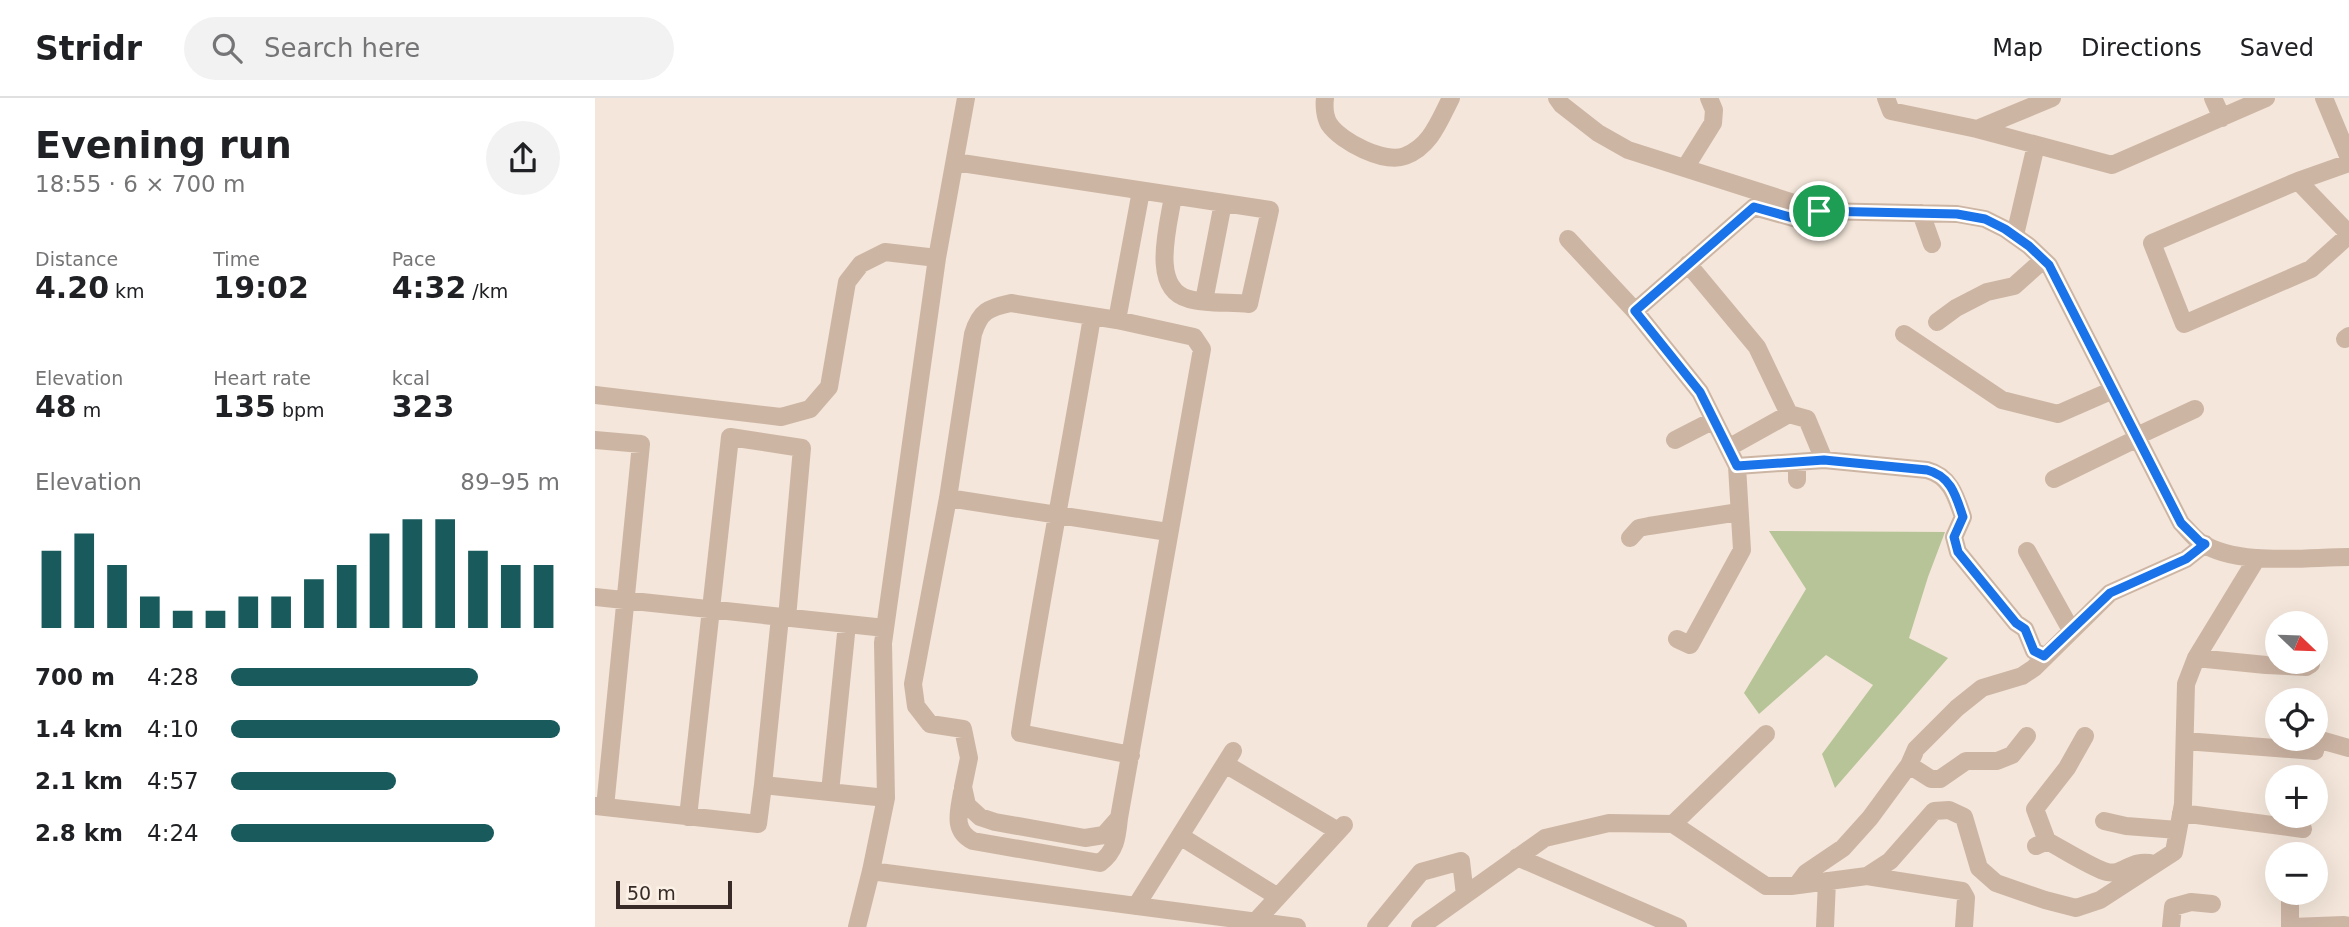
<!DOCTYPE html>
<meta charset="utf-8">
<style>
body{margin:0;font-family:"DejaVu Sans",sans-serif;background:#f2f2f2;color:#202124;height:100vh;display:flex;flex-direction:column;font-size:26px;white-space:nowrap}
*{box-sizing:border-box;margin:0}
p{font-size:23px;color:#757577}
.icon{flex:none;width:38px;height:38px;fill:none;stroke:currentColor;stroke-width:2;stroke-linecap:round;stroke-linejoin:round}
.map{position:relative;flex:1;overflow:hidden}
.drawer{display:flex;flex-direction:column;background:#fff;width:595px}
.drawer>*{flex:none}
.needle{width:46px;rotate:113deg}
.fabs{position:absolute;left:1670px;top:513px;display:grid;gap:14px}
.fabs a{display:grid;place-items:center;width:63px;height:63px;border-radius:50%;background:#fff;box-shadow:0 7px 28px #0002;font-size:35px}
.scale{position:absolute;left:21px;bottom:18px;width:116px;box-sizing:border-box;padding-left:7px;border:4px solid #382b27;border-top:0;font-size:19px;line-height:24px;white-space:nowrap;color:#382b27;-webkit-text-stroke:5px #fbf1e6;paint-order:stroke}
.pin{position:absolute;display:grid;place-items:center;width:60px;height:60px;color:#fff;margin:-30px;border:4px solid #fff;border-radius:50%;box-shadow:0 2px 7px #0007}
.round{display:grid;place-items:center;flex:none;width:74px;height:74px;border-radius:37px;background:#f2f2f2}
.summary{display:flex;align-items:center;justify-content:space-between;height:119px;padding:0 35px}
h1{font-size:38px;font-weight:600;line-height:52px}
.figures{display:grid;grid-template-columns:repeat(3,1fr);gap:10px;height:119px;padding:7px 35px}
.figures div{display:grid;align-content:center}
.figures b{font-size:30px;font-weight:600}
.figures small{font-size:19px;font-weight:400}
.figures p{font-size:19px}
.chart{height:196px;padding:14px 35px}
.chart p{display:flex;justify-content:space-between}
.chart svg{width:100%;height:126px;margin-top:7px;stroke:#195b5d;stroke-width:6}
ul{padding:0 35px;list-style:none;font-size:23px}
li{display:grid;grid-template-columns:112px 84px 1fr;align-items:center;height:52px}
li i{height:18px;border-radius:9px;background:#195b5d}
header{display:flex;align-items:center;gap:42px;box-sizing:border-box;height:98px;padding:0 35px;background:#fff;border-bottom:2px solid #e0e0e0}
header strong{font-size:33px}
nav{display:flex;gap:38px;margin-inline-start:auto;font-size:24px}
.search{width:490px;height:63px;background:#f2f2f2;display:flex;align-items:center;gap:18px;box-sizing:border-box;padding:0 24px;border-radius:38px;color:#757577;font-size:26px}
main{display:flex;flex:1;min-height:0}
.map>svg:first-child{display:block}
</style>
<header>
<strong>Stridr</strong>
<div class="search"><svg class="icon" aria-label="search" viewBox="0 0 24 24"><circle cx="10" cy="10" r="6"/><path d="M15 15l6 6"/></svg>Search here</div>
<nav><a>Map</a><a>Directions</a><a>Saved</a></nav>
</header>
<main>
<section class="drawer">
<div class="summary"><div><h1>Evening run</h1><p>18:55 · 6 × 700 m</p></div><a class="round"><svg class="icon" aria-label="share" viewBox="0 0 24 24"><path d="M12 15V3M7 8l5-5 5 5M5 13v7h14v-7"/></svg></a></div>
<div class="figures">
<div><p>Distance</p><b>4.20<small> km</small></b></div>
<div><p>Time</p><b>19:02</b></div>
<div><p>Pace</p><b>4:32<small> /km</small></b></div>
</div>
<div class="figures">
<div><p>Elevation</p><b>48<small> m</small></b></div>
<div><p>Heart rate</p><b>135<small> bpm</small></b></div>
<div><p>kcal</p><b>323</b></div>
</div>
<div class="chart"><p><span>Elevation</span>89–95 m</p>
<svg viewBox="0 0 160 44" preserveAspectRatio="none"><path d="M5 44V17M15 44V11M25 44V22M35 44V33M45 44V38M55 44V38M65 44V33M75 44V33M85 44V27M95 44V22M105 44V11M115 44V6M125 44V6M135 44V17M145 44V22M155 44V22"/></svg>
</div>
<ul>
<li><b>700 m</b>4:28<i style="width:75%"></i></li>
<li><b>1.4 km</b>4:10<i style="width:100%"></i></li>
<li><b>2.1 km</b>4:57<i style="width:50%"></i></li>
<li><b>2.8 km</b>4:24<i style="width:80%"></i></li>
</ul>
</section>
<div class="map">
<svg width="1754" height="829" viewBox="0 0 1754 829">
<rect width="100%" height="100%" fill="#f4e6da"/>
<path fill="#b7c498" d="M1174 433 1350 434 1333 479 1314 540 1353 560 1240 690 1227 656 1278 587 1231 557 1164 616 1149 595 1211 491Z"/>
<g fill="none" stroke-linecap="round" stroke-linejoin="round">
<path stroke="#cdb5a4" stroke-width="18" d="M730 0C729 8 730 19 734 26 746 44 790 66 810 58 836 48 844 23 856 0
M962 0 967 7 1003 35 1033 52 1224 113 1362 116 1390 121 1410 131 1434 148 1454 167 1586 425C1592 431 1598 439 1605 444 1642 469 1711 459 1754 459
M1291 0 1296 13 1382 31 1517 67 1671 0
M1618 0 1627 20
M1729 0 1754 60
M1382 31 1457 0
M360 64 675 112 654 206C636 204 611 206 594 201 554 191 574 126 578 98
M1090 70 1118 25 1119 12 1114 0
M1703 83 1754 65
M1326 115 1337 146
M1754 136 1703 83 1557 145 1589 226 1716 171 1754 137
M1420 137 1441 47
M973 141 1040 213 1159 109 1216 125 1224 113
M1093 166 1162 249 1194 316 1133 350
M609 203 628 105
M416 205 522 222 599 239 607 251 524 720 509 737 490 740 400 724 385 719 372 707 368 689 374 660 368 631 335 626 321 608 318 586 353 400 378 236C385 213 393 210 416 205Z
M1040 213 1105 294 1142 368 1147 452 1095 547 1082 541
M497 219C474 358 446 496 425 635L536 657
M522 222 546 93
M1342 224 1361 210 1392 194 1419 188 1448 162
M1309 236 1407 302 1463 316 1518 292
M1750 241 1754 238
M0 297 186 319 215 311 234 289 252 184 266 166 290 154 342 160
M1194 316 1212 321 1229 362 1332 372C1355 378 1361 398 1368 419L1359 439 1363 454 1421 525 1430 531 1439 553 1449 558
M1542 338 1600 311
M0 342 46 346 10 709
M1080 342 1119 322
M1202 364V382
M1142 368 1229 362
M1459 381 1543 340
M353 400 573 434
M1035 440 1044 430 1054 428 1144 414
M1432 453 1476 532
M0 499 290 530
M185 519 168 687 291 700
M1720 536H1721
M1601 560 1671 567 1711 569 1716 566 1715 564
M1590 643 1720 653 1722 641 1754 650
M630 666 743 733
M1314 667 1336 681H1345L1371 663H1402L1417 657 1432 638
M235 694 252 526
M367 694C364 714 357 732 378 743L505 765C521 753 522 739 524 720
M1 708 163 726 168 687
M1586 715 1708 731
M93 719 135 339 207 350 192 520
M1509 723 1531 728 1583 732
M1078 726 1171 636
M585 738 683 799
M1452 743 1440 711 1472 670 1490 638
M1441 748 1452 743C1466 750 1499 771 1512 774 1529 778 1535 760 1559 766
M922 759 1083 829
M276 773 702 829
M1272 778 1367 793 1371 800 1369 829
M1202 787 1211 775 1248 750 1275 720 1314 667 1321 651 1362 610 1387 590 1427 578 1439 570 1515 495 1591 461 1610 446
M1695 795V829
M541 808 638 653
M660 824 749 727
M262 829 276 773 291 700 288 545 342 160 371 0
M781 829 826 774 866 763 870 797
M825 829 950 740 1014 725 1078 726 1171 788H1196L1272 778 1295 763 1339 713 1354 712 1369 719 1384 770 1401 785 1450 802 1481 810 1505 802 1579 754 1588 706 1591 586 1601 560 1662 460
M1230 829 1232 783
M1576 829 1578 809 1596 804 1617 806
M1697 829 1749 827 1754 828"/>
</g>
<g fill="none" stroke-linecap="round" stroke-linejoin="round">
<g stroke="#fff" stroke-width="14">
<path id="route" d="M1159 109 1216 125 1224 113 1362 116 1390 121 1410 131 1434 148 1454 167 1586 425 1605 444 1610 446 1591 461 1515 495 1449 558 1439 553 1430 531 1421 525 1363 454 1359 439 1368 419C1361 398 1356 378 1332 372L1229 362 1142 368 1105 294 1040 213Z"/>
</g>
<use href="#route" stroke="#1a73e8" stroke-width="9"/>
</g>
</svg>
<div class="fabs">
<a><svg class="needle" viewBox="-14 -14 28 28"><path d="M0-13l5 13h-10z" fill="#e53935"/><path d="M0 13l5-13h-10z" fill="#757577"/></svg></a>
<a><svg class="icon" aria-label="locate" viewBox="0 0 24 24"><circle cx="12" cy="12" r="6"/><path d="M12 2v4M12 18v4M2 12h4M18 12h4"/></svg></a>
<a>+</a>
<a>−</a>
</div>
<div class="scale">50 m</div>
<div class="pin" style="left:1224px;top:113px;background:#1e9e55"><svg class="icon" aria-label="arrive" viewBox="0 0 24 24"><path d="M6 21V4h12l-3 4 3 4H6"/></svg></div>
</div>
</main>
